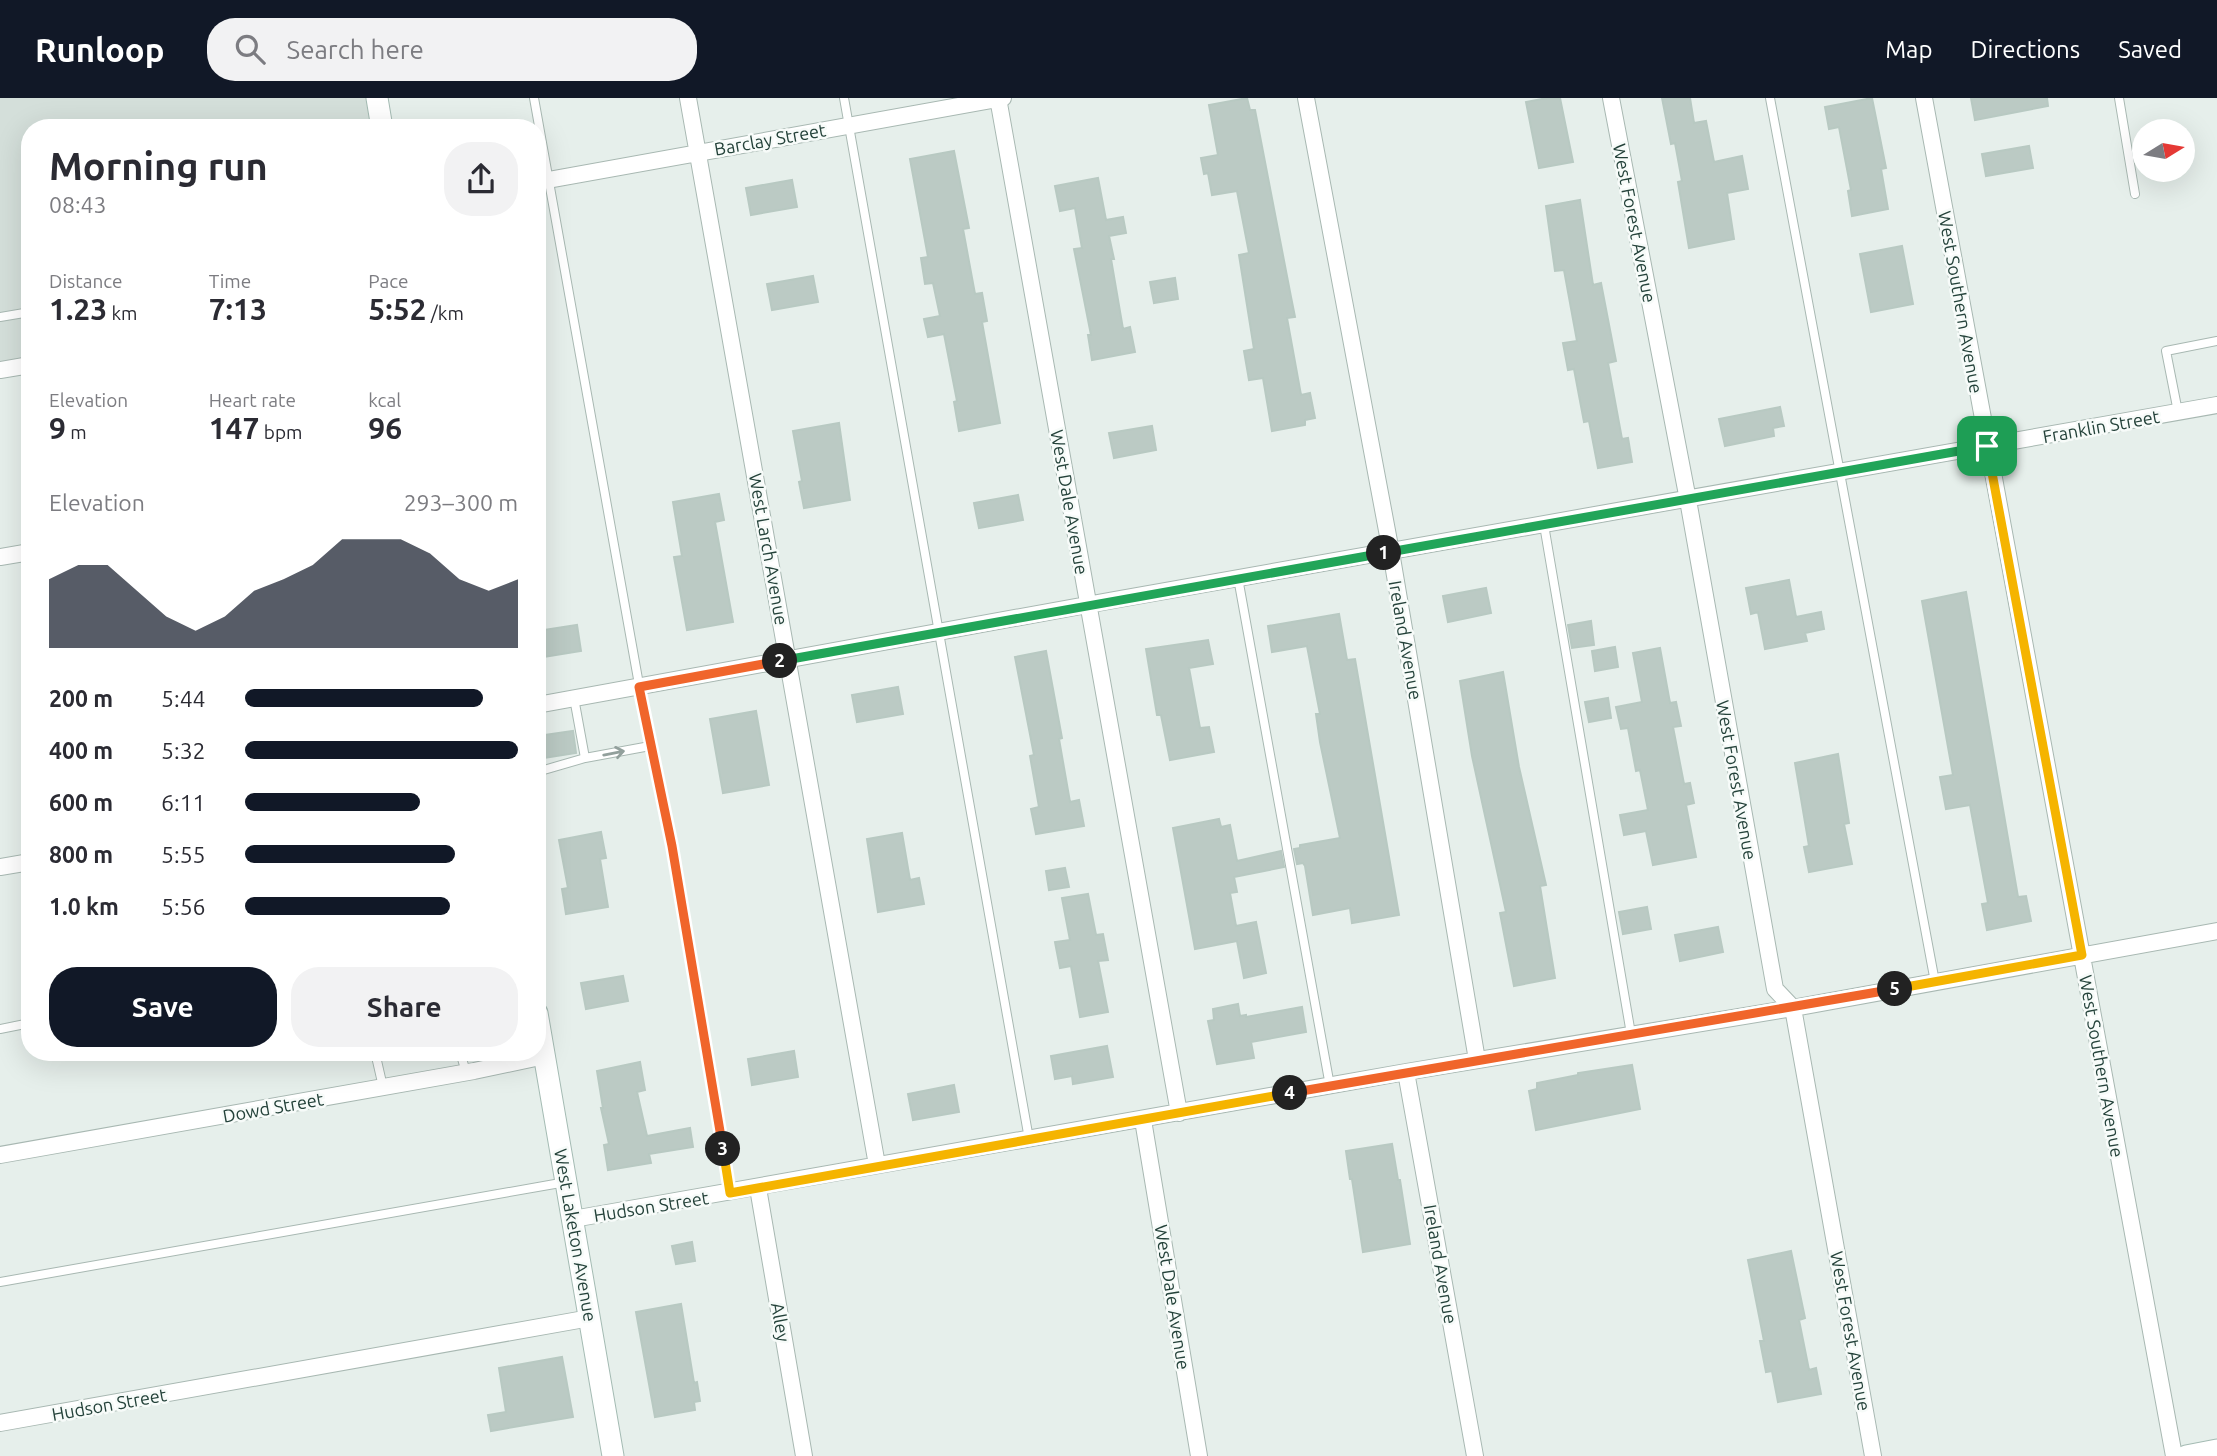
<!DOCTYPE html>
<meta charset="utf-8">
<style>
body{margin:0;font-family:Ubuntu,sans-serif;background:#f2f2f3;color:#2b2b33;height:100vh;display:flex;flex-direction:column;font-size:26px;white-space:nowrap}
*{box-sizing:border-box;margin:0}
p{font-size:23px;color:#7c7c81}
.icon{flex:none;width:38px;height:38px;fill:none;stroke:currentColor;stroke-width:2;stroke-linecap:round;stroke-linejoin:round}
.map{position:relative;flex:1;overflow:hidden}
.sheet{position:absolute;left:21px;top:21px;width:525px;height:942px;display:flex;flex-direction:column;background:#fff;border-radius:28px;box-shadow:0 7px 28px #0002}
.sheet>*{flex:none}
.needle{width:46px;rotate:79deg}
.tools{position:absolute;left:2132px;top:21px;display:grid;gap:14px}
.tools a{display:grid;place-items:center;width:63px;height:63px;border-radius:50%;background:#fff;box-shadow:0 7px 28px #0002;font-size:35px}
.pin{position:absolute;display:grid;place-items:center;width:60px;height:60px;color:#fff;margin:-30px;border-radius:14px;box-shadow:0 4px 10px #0006}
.km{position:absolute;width:35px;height:35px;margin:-18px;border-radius:50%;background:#222;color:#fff;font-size:19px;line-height:35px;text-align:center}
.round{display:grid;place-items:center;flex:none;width:74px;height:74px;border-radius:28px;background:#f2f2f3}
.headline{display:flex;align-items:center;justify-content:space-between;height:119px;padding:0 28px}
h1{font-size:38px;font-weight:600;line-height:52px}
.stats{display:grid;grid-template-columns:repeat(3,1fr);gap:10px;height:119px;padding:7px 28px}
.stats div{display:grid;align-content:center}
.stats b{font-size:30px;font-weight:600}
.stats small{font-size:19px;font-weight:400}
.stats p{font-size:19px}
.chart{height:196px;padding:14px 28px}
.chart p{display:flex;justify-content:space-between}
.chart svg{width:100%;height:126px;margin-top:7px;fill:#111827;opacity:.7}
.action{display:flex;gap:14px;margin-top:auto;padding:14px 28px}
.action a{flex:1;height:80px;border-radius:28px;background:#111827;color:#fff;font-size:28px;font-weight:600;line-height:80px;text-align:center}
.action a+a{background:#f2f2f3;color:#2b2b33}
ul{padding:0 28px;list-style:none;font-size:23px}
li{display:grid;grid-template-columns:112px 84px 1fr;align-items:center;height:52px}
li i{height:18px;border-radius:9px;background:#111827}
header{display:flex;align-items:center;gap:42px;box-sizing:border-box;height:98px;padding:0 35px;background:#111827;color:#fff}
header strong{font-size:33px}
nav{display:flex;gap:38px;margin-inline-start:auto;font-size:24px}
.search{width:490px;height:63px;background:#f2f2f3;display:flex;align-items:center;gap:18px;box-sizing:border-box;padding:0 24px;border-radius:28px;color:#7c7c81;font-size:26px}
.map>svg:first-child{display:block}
</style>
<header>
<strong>Runloop</strong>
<div class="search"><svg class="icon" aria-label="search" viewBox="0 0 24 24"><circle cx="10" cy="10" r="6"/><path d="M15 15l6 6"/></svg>Search here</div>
<nav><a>Map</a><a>Directions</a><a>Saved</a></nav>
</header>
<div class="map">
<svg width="2217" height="1358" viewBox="0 0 2217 1358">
<rect width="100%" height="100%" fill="#e6efeb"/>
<path fill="#d4dfda" d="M0 0H377L382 30H30V268L0 273Z"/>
<path fill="#bbcac4" stroke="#b8c9c2" stroke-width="2" d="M1247 0 1250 12H1255L1291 199 1295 219 1287 220 1301 297 1310 295 1315 320 1305 322V327L1272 333 1263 280 1249 282 1244 253 1254 251 1239 157 1249 155 1237 93 1212 97 1208 75 1204 76 1201 60 1218 57 1209 7Z
M1547 0H1560L1573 64 1539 70 1526 4Z
M1662 0H1690L1694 25 1706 23 1714 64 1742 58 1748 91 1727 95 1734 141 1689 150 1678 84 1682 83 1675 45 1671 46Z
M1872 0 1886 70 1881 71 1888 111 1852 118 1848 93 1851 92 1839 29 1829 31 1825 9Z
M1971 0H2047L2048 8 1975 22Z
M2029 48 2033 70 1986 78 1982 56Z
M954 53 969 130 963 131 975 196 982 195 987 223 982 224 1000 325 959 333 954 304 957 303 944 236 928 239 924 221 940 218 933 185 925 186 921 160 928 159 910 61Z
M1098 80 1106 122 1123 119 1126 135 1109 138 1114 161H1111L1123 231 1130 229 1135 254 1092 262 1088 237H1091L1074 151 1082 150 1075 110 1060 113 1055 88Z
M792 82 797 109 751 117 746 90Z
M1580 102 1593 187 1601 185 1616 263 1608 265 1622 341 1628 340 1632 364 1598 370 1589 323 1584 324 1574 271 1568 272 1563 245 1577 243 1564 172 1555 173 1546 108Z
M1902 148 1913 206 1871 214 1860 156Z
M813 178 818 204 772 212 767 186Z
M1175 180 1178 201 1154 205 1150 184Z
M1780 309 1784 328 1773 330 1774 338 1725 348 1719 321Z
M839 325 850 402 804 410 799 384 802 383 793 333Z
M1152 328 1156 352 1114 360 1109 335Z
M719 396 724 422 715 424 733 524 687 532 674 459 682 458 673 404Z
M1018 397 1023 422 979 430 974 405Z
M1789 482 1796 519 1821 514 1824 531 1805 535 1807 543 1765 551 1758 514 1751 516 1746 490Z
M1486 490 1491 515 1448 524 1443 498Z
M1966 494 2018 799 2026 798 2031 823 1987 832 1982 806 1988 805 1970 707 1946 711 1940 679 1953 677 1922 503Z
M1339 516 1347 562 1355 561 1399 817 1352 825 1350 810 1313 817 1305 768 1303 765 1297 766 1294 751 1300 750V747L1340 740 1320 644 1316 616H1320L1307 548 1272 554 1268 528Z
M1591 523 1594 547 1572 550 1568 527Z
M577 527 581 553 537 560V533Z
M1208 542 1213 566 1189 570 1200 630 1209 629 1214 654 1170 662 1161 617H1157L1146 551Z
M1615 549 1618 569 1595 573 1592 553Z
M1660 550 1670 605 1676 604 1681 628 1673 629 1684 686 1690 685 1694 705 1686 707 1696 759 1653 767 1646 733 1624 737 1620 717 1648 712 1640 672 1636 673 1628 630 1621 631 1616 609 1642 604 1633 555Z
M1046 553 1062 640 1059 641 1070 704 1079 702 1084 728 1036 736 1031 711 1039 709 1030 658 1034 657 1015 559Z
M1503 574 1519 669 1546 787 1540 788 1555 880 1514 888 1500 815 1506 814 1472 658 1460 583Z
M898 589 903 616 857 624 852 597Z
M1608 600 1611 620 1589 624 1585 604Z
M756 613 769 687 723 695 710 621Z
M573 633 576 655 537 661V638Z
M1838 656 1849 725 1844 726 1852 766 1809 774 1804 749 1809 748 1795 665Z
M1219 721 1221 729 1230 727 1237 763 1281 753 1284 769 1234 779 1237 794 1230 795 1236 828 1256 824 1266 875 1244 880 1237 843 1195 851 1173 730Z
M601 734 606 760 600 761 608 809 566 816 562 791 568 790 559 742Z
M902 735 910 782 919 780 924 806 878 814 867 741Z
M1065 770 1069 789 1049 792 1046 773Z
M1088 796 1096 837 1103 836 1108 862 1098 863 1108 914 1080 919 1071 868 1060 870 1055 844 1070 842 1062 800Z
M1647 809 1651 831 1623 836 1619 814Z
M1718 829 1723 854 1680 863 1675 837Z
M623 878 628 903 586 911 581 885Z
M1238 906 1240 918 1246 917V919L1302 909 1306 934 1251 944 1254 960 1217 966 1208 923 1214 922 1213 911Z
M1107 948 1113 979 1073 986 1072 978 1055 981 1051 958Z
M794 953 798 979 752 987 748 961Z
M640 964 645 992 637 994 647 1038 690 1030 693 1049 649 1056 651 1065 608 1072 604 1047 609 1046 601 1010H603L597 973Z
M1632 967 1640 1011 1536 1032 1529 993 1537 991V985L1578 977V975Z
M954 987 959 1014 913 1022 908 996Z
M1392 1046 1398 1082H1400L1410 1146 1363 1154 1352 1081H1350L1346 1053Z
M692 1144 695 1163 676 1166 672 1148Z
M1791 1153 1805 1220 1799 1222 1809 1272 1816 1270 1821 1296 1778 1304 1772 1273 1766 1274 1760 1243H1764L1748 1162Z
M681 1206 694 1285 697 1284 700 1303 694 1304 695 1312 655 1319 636 1214Z
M562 1259 573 1319 491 1333 488 1317 506 1314 499 1270Z"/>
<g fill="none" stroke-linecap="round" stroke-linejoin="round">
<g stroke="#a8b8b2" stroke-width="10">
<path id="lane" d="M534 0 650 648 672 748 730 1095
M844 0 1029 1041
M1770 0 1935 884
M2119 0 2135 96
M0 219 30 214
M2178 314 2166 253 2217 243
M1544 427 1631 936
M1238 480 1330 988
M574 600 585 660
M537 674 585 660 650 648
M0 931 30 925
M375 954 383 989
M460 954 466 974
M0 1184 566 1084"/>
</g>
<g stroke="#a8b8b2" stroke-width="18">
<path id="street" d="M688 0 877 1067
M998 0 1179 1015
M1306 0 1391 454 1477 962
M1611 0 1688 402 1775 891 1793 910 1873 1358
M1924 0 2174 1358
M537 84 1003 0
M0 272 30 267
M0 459 30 454
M537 607 1114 502 2217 307
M0 769 30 764
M1406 974 1475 1358
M1143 1022 1199 1358
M0 1057 474 973 545 958
M758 1090 804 1358
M573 1121 1406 974 1793 910 2217 833
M0 1325 590 1220"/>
</g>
<g stroke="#a4bbb3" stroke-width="23">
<path id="secondary" d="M377 0 382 30
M537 915 613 1358
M2186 1358 2217 1352"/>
</g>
<use href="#lane" stroke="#fff" stroke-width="8"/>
<use href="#street" stroke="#fff" stroke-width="16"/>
<use href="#secondary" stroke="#fff" stroke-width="21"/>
</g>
<defs><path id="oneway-shaft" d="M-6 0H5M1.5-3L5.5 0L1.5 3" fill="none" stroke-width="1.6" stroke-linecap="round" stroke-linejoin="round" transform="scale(1.75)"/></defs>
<use stroke="#92a09c" href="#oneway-shaft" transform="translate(614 655) rotate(-11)"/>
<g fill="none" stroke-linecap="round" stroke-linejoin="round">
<g stroke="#fff" stroke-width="14">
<path id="split-1" d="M1384 455 1987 348"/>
</g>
<g stroke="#fff" stroke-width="14">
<path id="split-2" d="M780 563 1384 455"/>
</g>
<g stroke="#fff" stroke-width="14">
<path id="split-3" d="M723 1051 672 748 639 589 780 563"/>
</g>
<g stroke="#fff" stroke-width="14">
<path id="split-4" d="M723 1051 730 1095 1290 995"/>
</g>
<g stroke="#fff" stroke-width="14">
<path id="split-5" d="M1290 995 1895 891"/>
</g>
<g stroke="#fff" stroke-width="14">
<path id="split-6" d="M1895 891 2082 857 1987 348"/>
</g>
<use href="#split-1" stroke="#22a559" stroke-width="9"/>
<use href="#split-2" stroke="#22a559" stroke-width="9"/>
<use href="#split-3" stroke="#f0652b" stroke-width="9"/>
<use href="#split-4" stroke="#f5b400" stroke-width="9"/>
<use href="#split-5" stroke="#f0652b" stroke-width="9"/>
<use href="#split-6" stroke="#f5b400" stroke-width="9"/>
</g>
<g text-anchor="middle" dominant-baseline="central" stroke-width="5" stroke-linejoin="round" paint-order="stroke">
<g font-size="18" fill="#24423a" stroke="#f7fbf9">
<text transform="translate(770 41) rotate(-10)">Barclay Street</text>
<text transform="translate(1635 125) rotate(79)">West Forest Avenue</text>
<text transform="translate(1961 204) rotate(80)">West Southern Avenue</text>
<text transform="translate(2101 328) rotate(-10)">Franklin Street</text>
<text transform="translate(1070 404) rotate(80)">West Dale Avenue</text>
<text transform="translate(769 451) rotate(80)">West Larch Avenue</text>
<text transform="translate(1406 542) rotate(80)">Ireland Avenue</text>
<text transform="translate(1737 682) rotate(80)">West Forest Avenue</text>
<text transform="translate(2102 968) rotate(80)">West Southern Avenue</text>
<text transform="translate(273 1009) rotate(-10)">Dowd Street</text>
<text transform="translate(651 1108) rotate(-9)">Hudson Street</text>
<text transform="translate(576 1137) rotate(80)">West Laketon Avenue</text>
<text transform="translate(1441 1166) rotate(80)">Ireland Avenue</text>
<text transform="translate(1173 1199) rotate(81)">West Dale Avenue</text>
<text transform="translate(781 1224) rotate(80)">Alley</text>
<text transform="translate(1851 1233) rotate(80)">West Forest Avenue</text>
<text transform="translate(109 1306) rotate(-10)">Hudson Street</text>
</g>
</g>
</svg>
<div class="tools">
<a><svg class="needle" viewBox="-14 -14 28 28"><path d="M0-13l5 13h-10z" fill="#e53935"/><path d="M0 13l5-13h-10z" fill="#7c7c81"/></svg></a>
</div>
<div class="pin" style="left:1987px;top:348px;background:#1e9e55"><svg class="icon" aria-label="arrive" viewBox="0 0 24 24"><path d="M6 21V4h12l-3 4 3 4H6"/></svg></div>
<b class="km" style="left:1384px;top:455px">1</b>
<b class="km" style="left:780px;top:563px">2</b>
<b class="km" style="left:723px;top:1051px">3</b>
<b class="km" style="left:1290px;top:995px">4</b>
<b class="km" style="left:1895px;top:891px">5</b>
<section class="sheet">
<div class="headline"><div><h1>Morning run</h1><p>08:43</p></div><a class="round"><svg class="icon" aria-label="share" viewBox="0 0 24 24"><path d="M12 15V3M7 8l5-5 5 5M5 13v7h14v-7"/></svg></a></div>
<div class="stats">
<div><p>Distance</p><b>1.23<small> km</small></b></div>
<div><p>Time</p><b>7:13</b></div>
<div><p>Pace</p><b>5:52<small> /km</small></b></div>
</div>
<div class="stats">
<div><p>Elevation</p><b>9<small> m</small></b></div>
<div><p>Heart rate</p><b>147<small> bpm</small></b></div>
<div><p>kcal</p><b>96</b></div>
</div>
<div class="chart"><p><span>Elevation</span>293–300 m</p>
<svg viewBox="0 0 160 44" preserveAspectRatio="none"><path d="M0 44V20L10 15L20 15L30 24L40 33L50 38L60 33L70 24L80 20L90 15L100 6L110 6L120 6L130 11L140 20L150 24L160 20V44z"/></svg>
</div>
<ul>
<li><b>200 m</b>5:44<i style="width:87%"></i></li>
<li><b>400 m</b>5:32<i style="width:100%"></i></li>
<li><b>600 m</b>6:11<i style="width:64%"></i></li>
<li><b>800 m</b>5:55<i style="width:77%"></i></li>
<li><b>1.0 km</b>5:56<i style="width:75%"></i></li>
</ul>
<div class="action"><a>Save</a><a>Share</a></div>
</section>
</div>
